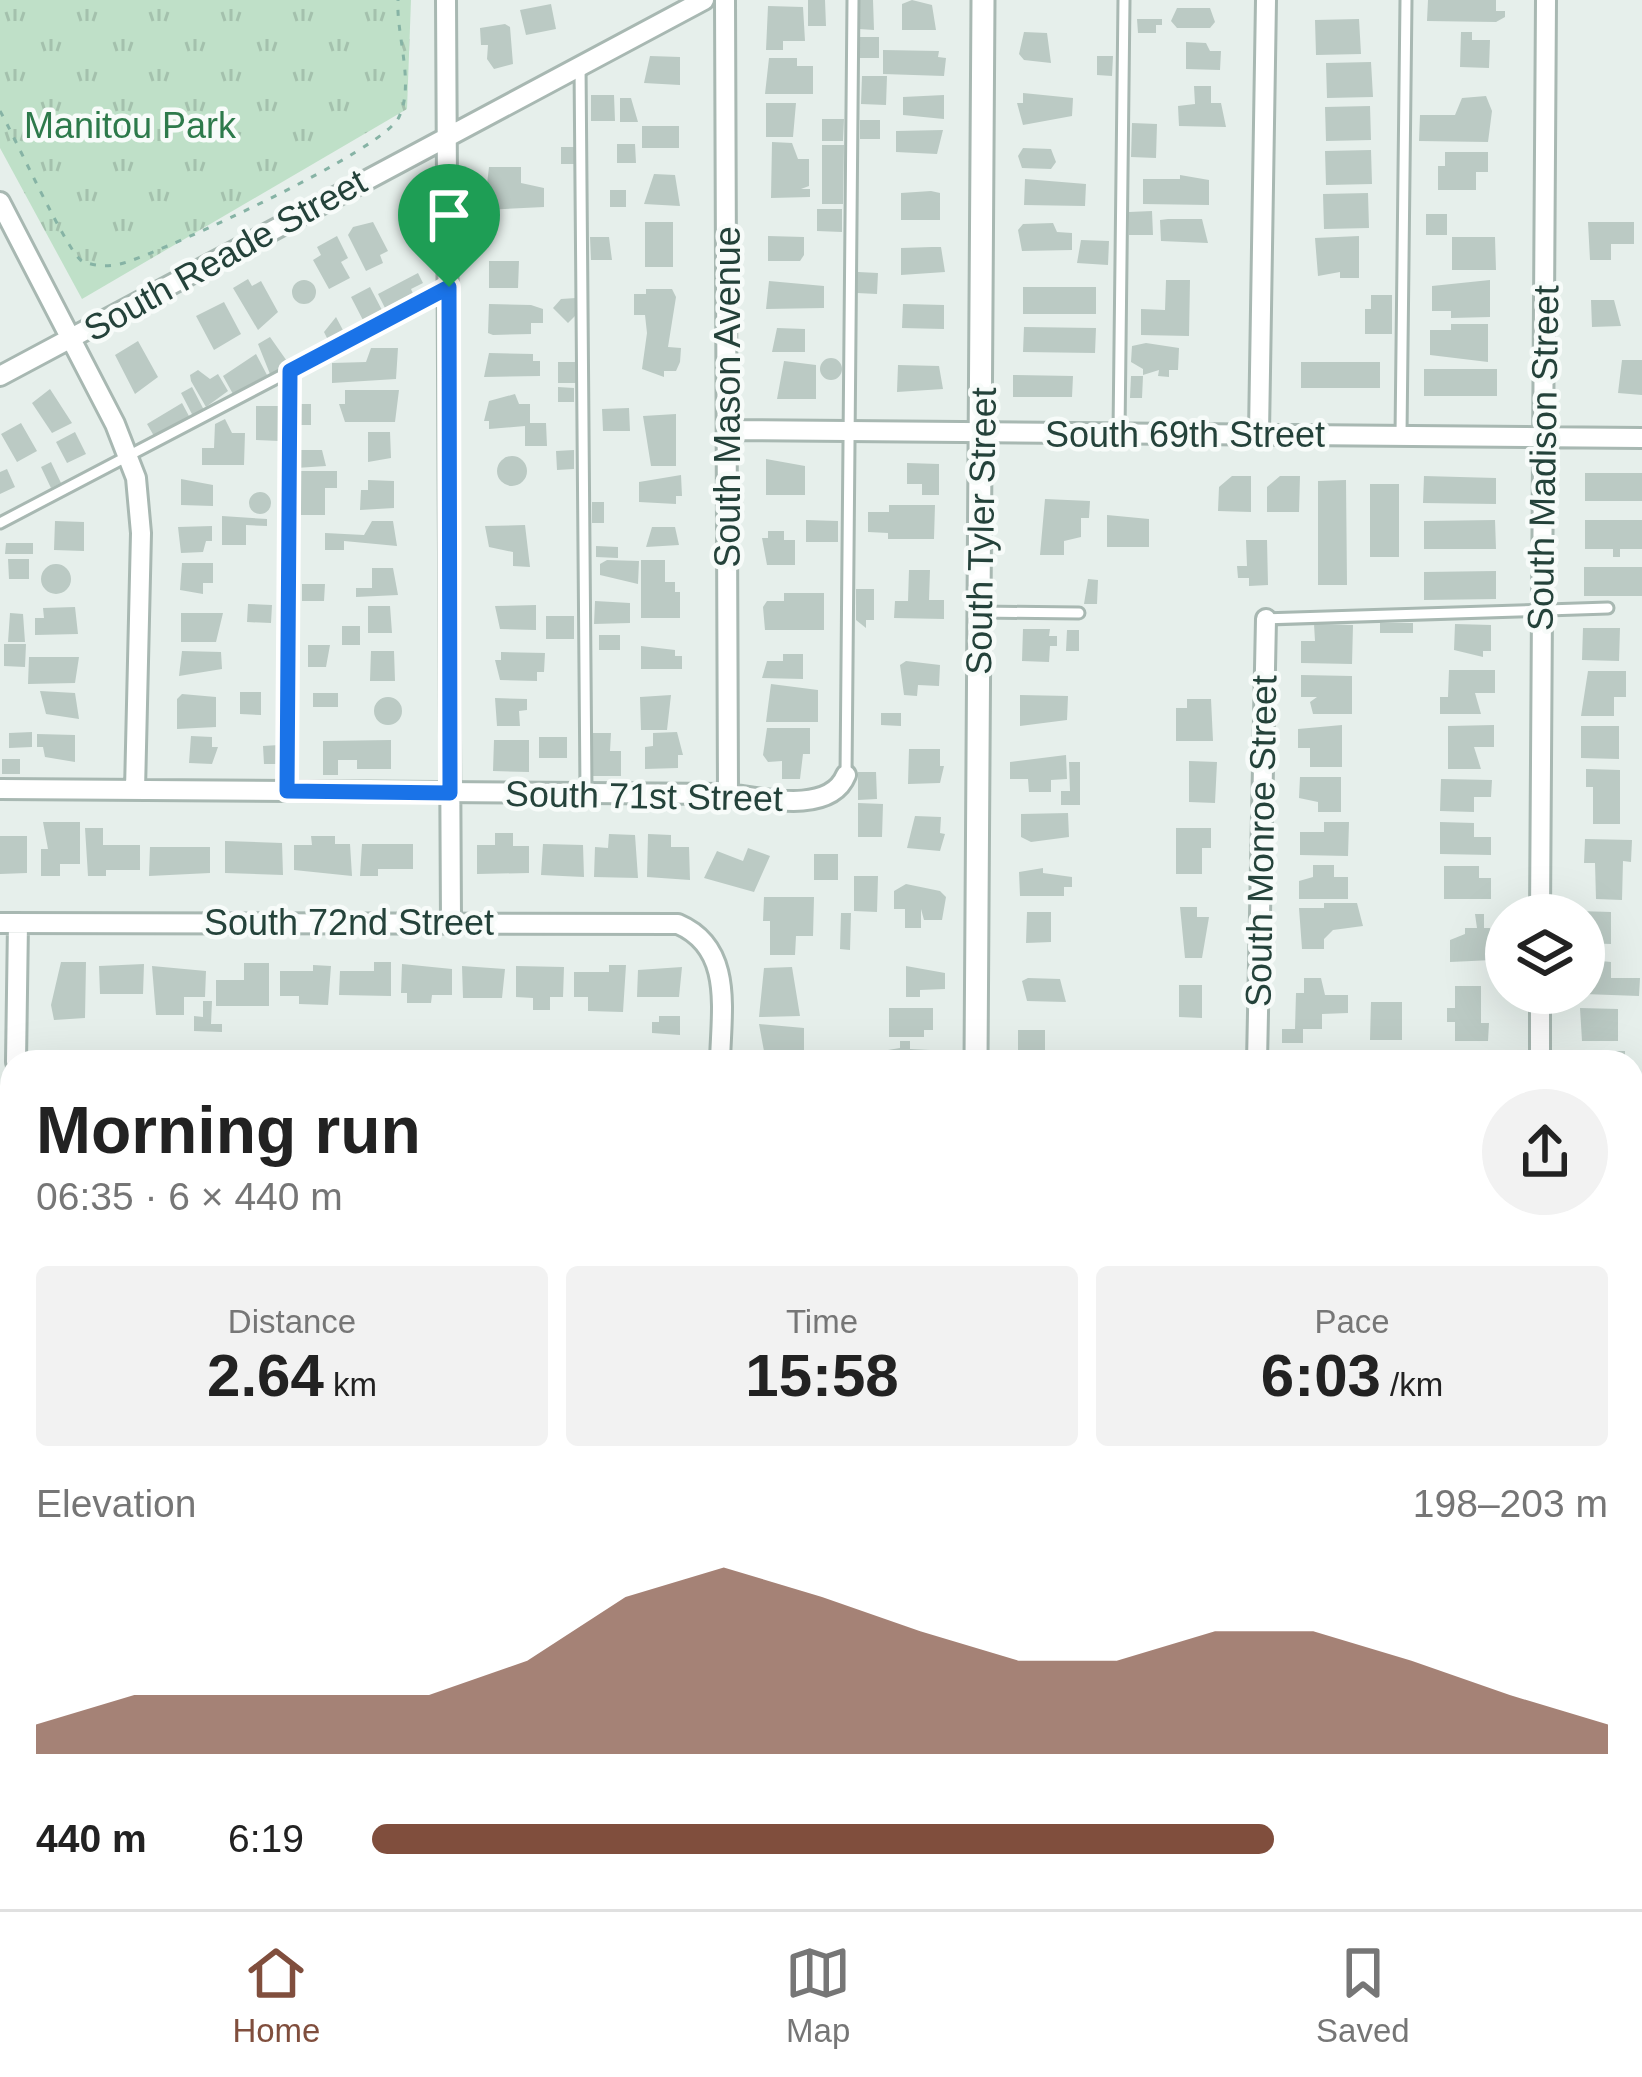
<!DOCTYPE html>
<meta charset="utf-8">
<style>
body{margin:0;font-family:Arial,sans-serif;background:#f2f2f2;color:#222;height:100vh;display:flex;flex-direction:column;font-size:45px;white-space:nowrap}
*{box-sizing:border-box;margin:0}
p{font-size:39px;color:#767676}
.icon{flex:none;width:66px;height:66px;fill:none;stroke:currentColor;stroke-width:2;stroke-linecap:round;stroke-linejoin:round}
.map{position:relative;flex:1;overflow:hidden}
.drawer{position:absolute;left:0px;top:1050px;width:1644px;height:861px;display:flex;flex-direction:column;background:#fff;border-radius:36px 36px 0 0;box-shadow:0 12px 48px #0002}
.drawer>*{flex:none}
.tools{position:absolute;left:1485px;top:894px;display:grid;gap:24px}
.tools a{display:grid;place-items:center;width:120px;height:120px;border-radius:50%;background:#fff;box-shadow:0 12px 48px #0002;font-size:60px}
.pin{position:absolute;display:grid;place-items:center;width:102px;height:102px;color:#fff;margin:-123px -51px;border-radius:50% 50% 50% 0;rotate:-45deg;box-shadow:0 0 12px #0007}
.pin .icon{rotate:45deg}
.round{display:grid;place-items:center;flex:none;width:126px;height:126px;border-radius:63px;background:#f2f2f2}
.headline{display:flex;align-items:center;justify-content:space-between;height:204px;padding:0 36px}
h1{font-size:66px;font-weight:700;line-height:90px}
.stats{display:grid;grid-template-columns:repeat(3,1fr);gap:18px;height:204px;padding:12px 36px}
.stats div{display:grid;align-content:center;border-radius:12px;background:#f2f2f2;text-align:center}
.stats b{font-size:60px;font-weight:700}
.stats small{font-size:33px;font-weight:400}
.stats p{font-size:33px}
.chart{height:336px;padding:24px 36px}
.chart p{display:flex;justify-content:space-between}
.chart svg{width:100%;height:216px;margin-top:12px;fill:#804e3d;opacity:.7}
ul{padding:0 36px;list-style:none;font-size:39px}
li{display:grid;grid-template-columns:192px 144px 1fr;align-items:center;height:90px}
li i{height:30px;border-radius:15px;background:#804e3d}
.tabs{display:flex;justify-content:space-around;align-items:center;height:168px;border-top:3px solid #e0e0e0;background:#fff;font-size:33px;color:#767676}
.tabs a{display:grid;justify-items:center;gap:6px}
.tabs .current{color:#804e3d}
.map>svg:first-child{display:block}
</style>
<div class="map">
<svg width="1642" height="1909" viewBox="0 0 1642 1909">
<defs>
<pattern id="grass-tufts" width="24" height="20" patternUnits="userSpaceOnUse" patternTransform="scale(3)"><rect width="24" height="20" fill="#bfe0c8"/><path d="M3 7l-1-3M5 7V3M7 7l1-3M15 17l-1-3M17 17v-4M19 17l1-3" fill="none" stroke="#a4c1ad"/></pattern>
</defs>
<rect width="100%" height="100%" fill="#e6efeb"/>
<path fill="#d4dfda" d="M8 1805 12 1899H209V1909H6Z
M1632 1811H1642V1909H1547L1546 1899H1632Z"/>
<path fill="url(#grass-tufts)" d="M0 0H411L407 109 82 299 0 148Z"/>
<path fill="#bbcac4" d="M808 0H825L826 26H808Z
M860 0H873L874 30 859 29Z
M912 0 932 5 936 30H902V4Z
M1428 0H1496V11H1505V17L1496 22 1427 21Z
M551 4 556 29 526 35 520 10Z
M768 6 803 7 805 41H783V50H766Z
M1177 8H1210L1215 22 1210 28H1177L1171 21Z
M1137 19H1162V25H1156V33H1138Z
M1359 19 1361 54 1316 55 1315 20Z
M505 24 510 27 513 64 494 69 487 59 488 45H481L480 28Z
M1024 32 1047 33 1051 63 1024 60 1019 54Z
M1461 32H1472V40H1490L1489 68 1460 67Z
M859 37H879V58H859Z
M1186 42 1206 43 1210 51H1221L1220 70 1186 69Z
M883 50 939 51 938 57 946 58 944 76 883 74Z
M650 56 680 57V85L644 83Z
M1097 56H1113L1112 76 1097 75Z
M769 58H797V66H813V94H765Z
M1371 62 1373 97 1327 98 1326 63Z
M862 76H887L886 105 861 104Z
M1194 86H1211V103H1221L1226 127 1179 126 1178 106 1195 104Z
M1023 93 1073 98 1072 116 1023 125 1017 103H1023Z
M591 95H614L615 121H591Z
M944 95V119L903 115V97Z
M1486 96 1492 111 1488 142 1419 141 1420 115H1455L1462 98Z
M620 98H631L638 122H620Z
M766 103H796L793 137H766Z
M1370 106 1371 140 1326 141 1325 107Z
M822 119H844L843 141H822Z
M860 120H880V139H860Z
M1132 123 1157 124 1156 158 1131 157Z
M642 126H679V148H642Z
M943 130 937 154 896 152V131Z
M772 142 792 143 798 159H809V186L801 189H810V197L771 198Z
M617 144H635L636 163H617Z
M822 145H844L843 204H822Z
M561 147H577V164H561Z
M1023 148 1051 149 1056 162 1051 169 1022 168 1018 156Z
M1371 150 1372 184 1326 185 1325 151Z
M1445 152H1488V172H1476V190H1438V166H1445Z
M489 167H521V183L544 188V207L484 210Z
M654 174 675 175 680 206 644 204Z
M1180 175 1209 180V205L1143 204V179H1180Z
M1025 179 1086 184 1085 206 1024 205Z
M610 190H626V207H610Z
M931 191 940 193V220H901V193Z
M1368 193 1369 228 1324 229 1323 194Z
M817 209H842V232L817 231Z
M1152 211 1153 235H1129V212Z
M1426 214H1447V235H1426Z
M1168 219H1202L1208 243 1161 241 1160 220Z
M373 222 388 251 380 255 383 263 366 271 348 235 353 227Z
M645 222H673V267H645Z
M1588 222H1634V244H1611V260H1590Z
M1053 223 1057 232 1072 233V250L1022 251 1018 230 1023 224Z
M337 236 348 258 341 262 350 278 329 289 313 260 321 255 317 247Z
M768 236 804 237V255L800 261H768Z
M1359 236V278H1340V272L1318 276 1315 238Z
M590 237H609L612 260H591Z
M1452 237H1495L1496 270H1452Z
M1081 240 1109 241 1108 265 1077 263Z
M932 247H941L945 272 901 275V248Z
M489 261H519L518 288H489Z
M858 272 878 273 877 294 857 293Z
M418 273 423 283 411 289 415 298 387 312 378 294Z
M248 279 252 286 261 281 278 312 258 330 233 288Z
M292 292a12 12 0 1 1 24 0a12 12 0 1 1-24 0Z
M1166 280H1190L1189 336 1141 335V309L1165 310Z
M1490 280V317L1451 318V311H1432V286Z
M769 281 824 286V308L766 309Z
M370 287 384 314 365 324 351 297Z
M1023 287H1096V314H1023Z
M646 289H672L676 297 668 347 681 348 680 362 676 371H664V377L642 369 647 333 645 315H634V294H646Z
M1371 295H1392V334H1365V309H1371Z
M576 298V315L568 323 553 308 561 299Z
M1591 300H1614L1621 326 1592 327Z
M224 302 241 334 214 350 196 316Z
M489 304 531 305 543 309V323H531V334L493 335 488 333Z
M903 304 944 305V329L902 328Z
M336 317 345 334 329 342 324 332Z
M1451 324H1488V362L1430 355V330H1451Z
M1024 327 1096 328 1095 353 1023 352Z
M777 328 805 329V352H772Z
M270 337 289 364 270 374 258 344Z
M138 341 158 377 135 394 115 355Z
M1146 343 1179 348 1178 370H1169V377L1158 376 1159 370 1143 375V369L1131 362 1132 346Z
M371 348H398L396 379 332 383V363L366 362Z
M489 353 533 354V361H540V376L484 377Z
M256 354 267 375 233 394 223 376Z
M820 369a11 11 0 1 1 22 0a11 11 0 1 1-22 0Z
M1622 360H1642V395L1618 393Z
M784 361 816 365V399H777Z
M558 362H575L576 383H558Z
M1301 362H1380V388H1301Z
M898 365 939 366 943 389 897 392Z
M1424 369H1497V396H1424Z
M198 370 210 379 218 374 228 391 206 407 191 381 190 375Z
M1013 375 1073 376 1072 397H1013Z
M1131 376H1143L1142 398H1130Z
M192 387 205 412 194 418 181 393Z
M558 387 574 388V402H558Z
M50 389 72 423 52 433 32 403Z
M345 390H399L395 422H345L339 404H345Z
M515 394 519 404H530V423H546L547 446H525V426L489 429V421H484L489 401Z
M182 403 190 418 154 436 147 424Z
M300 404H311V425H300Z
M256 406H280V441L256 440Z
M629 408 630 431H603L602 409Z
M676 414V466H651L643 416Z
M225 419 232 433H245L244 465H202V448H214L215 424Z
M21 423 37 451 17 462 1 434Z
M75 432 86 454 67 463 56 442Z
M368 432H390L391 458 368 462Z
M297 450H322L326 466 296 468Z
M574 450V469L557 470 556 451Z
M497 471a15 15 0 1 1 30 0a15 15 0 1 1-30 0Z
M766 459 805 466V495H766Z
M51 462 61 483 51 488 41 467Z
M907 463 939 464V495H922V484H907Z
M7 469 15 487 0 494V472Z
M301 471H337V488H325V515H300Z
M1585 473H1642V501H1585Z
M681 475 682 496H676V504L639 502V482Z
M1232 476H1251V512L1218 511 1219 487Z
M1280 476H1300L1299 512H1267V487Z
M1424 476 1496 478V504L1423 503Z
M181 479 213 485V506L181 505Z
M368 480 394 481V508L360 510 361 490H368Z
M1346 480 1347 585H1318V481Z
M1370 484H1399V557H1370Z
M249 503a11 11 0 1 1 22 0a11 11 0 1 1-22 0Z
M1045 499 1090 501 1089 518H1081V537L1064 541V555H1040Z
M592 502H604V523H592Z
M889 505H935L934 539H888V533L868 532V512H889Z
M1107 515 1149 519V547H1107Z
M222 516 267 519V526L246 525V545H222Z
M806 520 838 521V542H806Z
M1495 520 1496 549H1424V521Z
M1585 520H1642V549H1620V557H1613V549H1585Z
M55 521 84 522V551L54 550Z
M372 521H393L397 546 344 541V550H325V533L364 535Z
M525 525 530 567 513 566V552L489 547 485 526Z
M212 526V541H206L203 552 181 553 178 527Z
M652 527H675L679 545 646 547Z
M768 531H784V540H795V565H767L762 538H768Z
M1246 540H1267L1268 585 1249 586V578H1238L1237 566H1247Z
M6 543H33V554H5Z
M596 546 618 547V558L596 557Z
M8 559H29V579H9Z
M607 560 639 561 638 584 600 575V564Z
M641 560H665V582H675V592H680V618H641Z
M182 563H213V583H203V594L180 590Z
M41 579a15 15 0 1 1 30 0a15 15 0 1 1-30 0Z
M1584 567H1642V596H1584Z
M372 568H393L398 595 356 597V588H372Z
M909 570H930L929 600H944V619L894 618 895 601H908Z
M1496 571V599L1424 600V572Z
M1088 579 1098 580 1097 604H1084Z
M302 584H325L324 601H302Z
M856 589H874V620H866V628L856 620Z
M784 593H824V630H765L763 607 767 601H784Z
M595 601 630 603V623L594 624Z
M248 604 272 605 271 623 247 622Z
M536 605V630L500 629 495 606Z
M368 606H390L392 633H368Z
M75 607 78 634 35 635V618H44L43 608Z
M10 613 23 614 25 642H8Z
M181 613H223L216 642H181Z
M546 616H574V639H546Z
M1380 623H1413V633H1380Z
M1314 624 1353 625 1352 664 1301 663V641H1315Z
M1455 624 1491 625V651H1483V657L1454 650Z
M342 626H360V645H342Z
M1583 628H1620L1619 661 1582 660Z
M1023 629H1050L1049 636H1057V646H1050L1049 662 1022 661Z
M1067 630H1079V651H1066Z
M599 635H620V650H599Z
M4 644H26L25 667 4 666Z
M308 645H330L326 667H308Z
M641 646 675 650V656H682V669H641Z
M182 651 221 652 222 669 179 676Z
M371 651H394L395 681H370Z
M501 652 545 653 544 672H537V681L500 680 495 660H501Z
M783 654H803V679L762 678 767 661H783Z
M29 657H79L75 683 28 684Z
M906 661 940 665 939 686 918 685 917 696 904 695 900 665Z
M1449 670H1495V693H1475L1481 714H1440V697H1448Z
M1588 671H1626V697H1614V716H1581Z
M1301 675 1352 676V714H1313L1310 702 1317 697H1301Z
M771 684 818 690V722H766Z
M40 691 75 693 79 719 46 714Z
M240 692H261V715L240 714Z
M313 693H338V707H313Z
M182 694 216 697V727L177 729V699Z
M671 695 667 730H641L640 697Z
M1020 695 1068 696 1067 720 1020 726Z
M374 711a14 14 0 1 1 28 0a14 14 0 1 1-28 0Z
M495 698 527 699V710L519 711 520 726H497Z
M1187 699H1211L1213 741H1176V708H1187Z
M881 713H901V726L881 725Z
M1342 725V767H1310V748H1298V729Z
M1494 725V747H1474L1481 769H1448V726Z
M1581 726H1619V759L1581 758Z
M767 728H810V754H803L800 779H782V761L768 762 763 755Z
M32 732V747L9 748V733Z
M677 732 683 755H678V768L645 769V747L653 746V733Z
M593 733H611L610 751H621V776H592Z
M37 734 75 735V762L45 757 43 747H37Z
M191 736 212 737V747H218L212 764 189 763Z
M539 737H567V758H539Z
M391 740V769H357V760H338V755V775H323V741Z
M494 740H529V772L493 771Z
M279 745V764H264L263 746Z
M909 749H940V766H944L940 783 908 784Z
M1066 755 1067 779 1051 780V792H1029L1028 779H1010V762Z
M2 759H20V774H2Z
M1189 761 1217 762 1215 803 1189 802Z
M1069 762H1080V805H1061V791H1070Z
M1586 769 1620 770V824H1593V787H1586Z
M858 772H876L877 799 858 800Z
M1300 777H1341V812H1318V802L1299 798Z
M1441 779 1492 780 1491 797H1474V812L1440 811Z
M858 803 883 804 882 837H858Z
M1068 813 1069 837 1031 842 1021 837V814Z
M915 816 941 817 940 833 945 834 940 851 907 848Z
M43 822H80V864H60V876H41V849H48Z
M1324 822H1349L1348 856 1300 855V832H1324Z
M1440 822 1474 823V837H1491V855L1440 854Z
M85 828H103V845H140V870H106V876H88Z
M1176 828H1211V848H1202V874H1176Z
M495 833H513V846H529V873L477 874V845H495Z
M609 834 635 835 638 878 594 877 595 847 608 848Z
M648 834 671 835V847H689L690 880 647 877Z
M0 836H27V873L0 874Z
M311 836H335V844H350L352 876 294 870V845H312Z
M1585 839 1632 840 1631 862 1623 861 1622 900 1596 899 1595 863H1584Z
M225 841 282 843 283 875 225 873Z
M362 844H413V869H378V876H360Z
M543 844 583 845 584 877 541 875Z
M150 847H210V873L149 876Z
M748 848 770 856 754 892 704 878 717 851 743 861Z
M814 854H838V880H814Z
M1313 865H1334V877H1348V899H1299V881L1313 877Z
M1444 866H1479V878H1491V899H1444Z
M1043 868V873L1072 877V887H1064V896H1020L1019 872Z
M854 876H878L877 912 854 911Z
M906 884 940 891 946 897 942 920H924L921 909V928H905V909H894V891Z
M764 897H814L813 936H796L795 955H770V921H763Z
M1324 903H1357L1363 926 1333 930 1324 939V949H1302L1299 908H1324Z
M1180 907H1197V917H1209L1202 958H1185Z
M1578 911 1611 912V944L1584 943V915Z
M1027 912H1051V942L1026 943Z
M841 913H851L850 950 840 949Z
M1475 914H1484V928H1490L1493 960 1450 962V940L1465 934V928H1477Z
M1584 950H1602L1601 961 1611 962V978H1640L1639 996 1584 994Z
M61 962H86L85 1018 54 1020 51 1005Z
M374 962H391V996L339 995 340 971H374Z
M244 963H269V1006H216V980H244Z
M144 964 143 994H100L99 966Z
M402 964 452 969V995H432L431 1003H407V993H401Z
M313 965 331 966 328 1005 299 1004V996H280V971H313Z
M609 965H626L623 1012 588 1011V997H574V972H609Z
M152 966 206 971 205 997H184V1015H156Z
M462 966 505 969 502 998H463Z
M516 966 564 967 563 997H550V1010H533V998L516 997Z
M906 966 945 973V989L920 990V997H906Z
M682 967 679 997H637L638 970Z
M792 967 800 1016 759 1017 764 968Z
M1028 978 1060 979 1066 1002 1027 1001 1022 981Z
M1304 978H1321L1325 995H1348V1013L1322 1014V1029H1303V1043H1282V1029H1295L1296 993H1304Z
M1179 985H1202V1018L1179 1017Z
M1455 986H1481V1023H1489L1488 1041H1455V1022H1447V1008H1455Z
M203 1001H212L211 1024H222V1032L194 1031V1016L203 1017Z
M1371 1002H1402V1040H1370Z
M889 1008H933V1030H924V1037H889Z
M1580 1008 1618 1009V1041H1582Z
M659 1016H680V1035L652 1033V1022H659Z
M759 1024 804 1028V1051H792V1062H766Z
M1018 1030H1045V1062H1018Z
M900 1041H910V1049L930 1050V1062H882V1051L900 1048Z
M1159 1050 1190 1051V1062H1159Z
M1582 1051H1625V1062H1582Z
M1439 1054H1480V1062H1439Z
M1632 1210H1639L1638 1248H1632Z
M0 1414 12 1415 9 1454H0Z
M0 1524H12V1569H0Z
M1632 1538 1642 1539V1578L1632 1576Z
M1632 1598 1642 1607V1695L1632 1694Z
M0 1653H10L12 1661 9 1697H0Z
M71 1899H108V1909H71Z
M172 1899H198V1909H172Z
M224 1899H252V1909H219Z
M274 1899H329L334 1909H269Z
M356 1899H378L383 1909H351Z"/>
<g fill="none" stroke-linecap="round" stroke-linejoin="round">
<g stroke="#a8b8b2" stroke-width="15">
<path id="service" d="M580 64 586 791
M1119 433 1124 0
M1401 435 1406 0
M0 523 447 289
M980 612 1079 613
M1266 619 1608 608
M846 775 853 0
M287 791 290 371
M1632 1508 1642 1511
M1632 1718H1642
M708 1909V1899
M1248 1909 1249 1899"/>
</g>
<g stroke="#a8b8b2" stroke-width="24">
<path id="minor" d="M446 0 451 921
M725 0 728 794
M0 202 115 424 136 478 141 533 135 790
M0 376 704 0
M728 430 1642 438
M1259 433 1266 0
M0 789 728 794C761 798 830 815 846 775
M1540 915 1546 0
M0 923 678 924C734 948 721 1011 720 1062
M16 1062 18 923
M1257 1062 1266 619
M1540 1062V993
M0 1146 12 1147
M0 1374 12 1375
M0 1611H12
M1533 1909V1899"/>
</g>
<g stroke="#a8b8b2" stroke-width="27">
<path id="tertiary" d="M976 1062 983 0"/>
</g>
<g stroke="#c2cac8" stroke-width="33">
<path id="primary" d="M0 1770 12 1771
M1632 1781H1642"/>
</g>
<path stroke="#86b3a5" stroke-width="3" stroke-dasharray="6 9" stroke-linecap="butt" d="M0 111C14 135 68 254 82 261 95 267 113 267 127 262 170 248 383 151 399 117 415 84 396 35 398 0
M467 1909V1899"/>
<use href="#service" stroke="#fff" stroke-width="9"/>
<use href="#minor" stroke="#fff" stroke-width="18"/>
<use href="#tertiary" stroke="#fff" stroke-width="21"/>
<use href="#primary" stroke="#6aa596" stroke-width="27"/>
</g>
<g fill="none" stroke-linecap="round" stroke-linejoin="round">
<g stroke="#fff" stroke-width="24">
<path id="route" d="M449 287 450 793 287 791 290 371Z"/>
</g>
<use href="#route" stroke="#1a73e8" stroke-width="15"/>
</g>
<g text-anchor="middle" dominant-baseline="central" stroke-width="9" stroke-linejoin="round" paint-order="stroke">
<g font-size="36" fill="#2d7a4b" stroke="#f7fbf9">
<text x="130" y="125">Manitou Park</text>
</g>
<g font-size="36" fill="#24423a" stroke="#f7fbf9">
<text transform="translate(225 255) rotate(-29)">South Reade Street</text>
<text transform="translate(727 397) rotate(-90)">South Mason Avenue</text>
<text x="1185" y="434">South 69th Street</text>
<text transform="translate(1543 458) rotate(-89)">South Madison Street</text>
<text transform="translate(981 531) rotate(-89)">South Tyler Street</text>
<text transform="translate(644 796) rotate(1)">South 71st Street</text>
<text transform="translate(1261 841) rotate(-89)">South Monroe Street</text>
<text x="349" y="922">South 72nd Street</text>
</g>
</g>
</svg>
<div class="tools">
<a><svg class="icon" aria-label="layers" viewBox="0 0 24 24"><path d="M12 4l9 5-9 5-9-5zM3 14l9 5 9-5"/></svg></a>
</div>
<div class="pin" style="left:449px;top:287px;background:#1e9e55"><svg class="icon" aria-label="arrive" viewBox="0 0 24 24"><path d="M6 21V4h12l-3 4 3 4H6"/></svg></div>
<section class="drawer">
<div class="headline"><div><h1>Morning run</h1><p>06:35 · 6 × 440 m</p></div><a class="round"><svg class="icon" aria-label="share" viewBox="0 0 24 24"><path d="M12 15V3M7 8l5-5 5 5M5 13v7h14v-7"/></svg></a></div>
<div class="stats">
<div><p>Distance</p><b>2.64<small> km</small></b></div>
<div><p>Time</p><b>15:58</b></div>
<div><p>Pace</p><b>6:03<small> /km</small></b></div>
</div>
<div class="chart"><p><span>Elevation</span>198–203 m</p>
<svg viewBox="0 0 160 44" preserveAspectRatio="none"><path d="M0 44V38L10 32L20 32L30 32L40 32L50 25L60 12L70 6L80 12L90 19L100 25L110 25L120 19L130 19L140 25L150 32L160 38V44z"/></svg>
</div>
<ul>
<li><b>440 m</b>6:19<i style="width:73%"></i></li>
</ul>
</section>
</div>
<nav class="tabs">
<a class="current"><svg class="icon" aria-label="home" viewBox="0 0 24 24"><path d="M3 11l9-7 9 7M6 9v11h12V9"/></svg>Home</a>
<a><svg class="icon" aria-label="map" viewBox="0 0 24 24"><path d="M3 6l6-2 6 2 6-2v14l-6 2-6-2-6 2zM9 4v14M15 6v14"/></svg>Map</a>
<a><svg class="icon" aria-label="saved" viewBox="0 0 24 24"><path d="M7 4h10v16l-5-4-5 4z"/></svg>Saved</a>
</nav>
